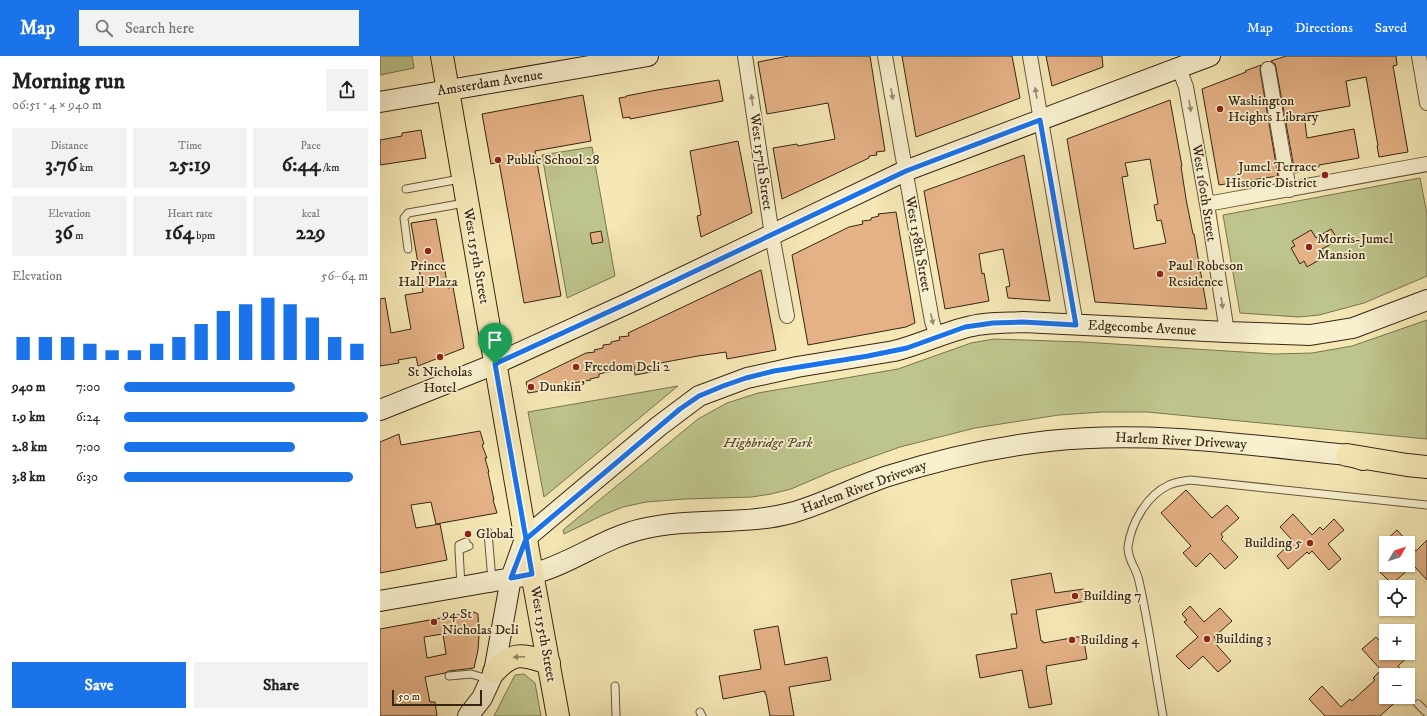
<!DOCTYPE html>
<meta charset="utf-8">
<style>
body{margin:0;font-family:"IM FELL DW Pica",serif;background:#f2f2f2;color:#222;height:100vh;display:flex;flex-direction:column;font-size:15px;white-space:nowrap}
*{box-sizing:border-box;margin:0}
p{font-size:13px;color:#767676}
.icon{flex:none;width:22px;height:22px;fill:none;stroke:currentColor;stroke-width:2;stroke-linecap:round;stroke-linejoin:round}
.map{position:relative;flex:1;overflow:hidden}
.details{display:flex;flex-direction:column;background:#fff;width:380px}
.details>*{flex:none}
.needle{width:26px;rotate:51deg}
.fabs{position:absolute;left:999px;top:480px;display:grid;gap:8px}
.fabs a{display:grid;place-items:center;width:36px;height:36px;border-radius:0px;background:#fff;box-shadow:0 1px 3px #0004;font-size:20px}
.scale{position:absolute;left:12px;bottom:10px;width:90px;box-sizing:border-box;padding-left:4px;border:2px solid #372514;border-top:0;font-size:11px;line-height:14px;white-space:nowrap;color:#372514;-webkit-text-stroke:3px #f8f0cf;paint-order:stroke}
.pin{position:absolute;display:grid;place-items:center;width:34px;height:34px;color:#fff;margin:-41px -17px;border-radius:50% 50% 50% 0;rotate:-45deg;box-shadow:0 0 4px #0007}
.pin .icon{rotate:45deg}
.round{display:grid;place-items:center;flex:none;width:42px;height:42px;border-radius:0px;background:#f2f2f2}
.overview{display:flex;align-items:center;justify-content:space-between;height:68px;padding:0 12px}
h1{font-size:22px;font-weight:700;line-height:30px}
.stats{display:grid;grid-template-columns:repeat(3,1fr);gap:6px;height:68px;padding:4px 12px}
.stats div{display:grid;align-content:center;border-radius:0px;background:#f2f2f2;text-align:center}
.stats b{font-size:20px;font-weight:700}
.stats small{font-size:11px;font-weight:400}
.stats p{font-size:11px}
.chart{height:112px;padding:8px 12px}
.chart p{display:flex;justify-content:space-between}
.chart svg{width:100%;height:72px;margin-top:4px;stroke:#1a73e8;stroke-width:6}
.cta{display:flex;gap:8px;margin-top:auto;padding:8px 12px}
.cta a{flex:1;height:46px;border-radius:0px;background:#1a73e8;color:#fff;font-size:16px;font-weight:700;line-height:46px;text-align:center}
.cta a+a{background:#f2f2f2;color:#222}
ul{padding:0 12px;list-style:none;font-size:13px}
li{display:grid;grid-template-columns:64px 48px 1fr;align-items:center;height:30px}
li i{height:10px;border-radius:5px;background:#1a73e8}
header{display:flex;align-items:center;gap:24px;box-sizing:border-box;height:56px;padding:0 20px;background:#1a73e8;color:#fff}
header strong{font-size:19px}
nav{display:flex;gap:22px;margin-inline-start:auto;font-size:14px}
.search{width:280px;height:36px;background:#f2f2f2;display:flex;align-items:center;gap:10px;box-sizing:border-box;padding:0 14px;border-radius:0px;color:#767676;font-size:15px}
main{display:flex;flex:1;min-height:0}
.map>svg:first-child{display:block}
</style>
<header>
<strong>Map</strong>
<div class="search"><svg class="icon" aria-label="search" viewBox="0 0 24 24"><circle cx="10" cy="10" r="6"/><path d="M15 15l6 6"/></svg>Search here</div>
<nav><a>Map</a><a>Directions</a><a>Saved</a></nav>
</header>
<main>
<section class="details">
<div class="overview"><div><h1>Morning run</h1><p>06:51 · 4 × 940 m</p></div><a class="round"><svg class="icon" aria-label="share" viewBox="0 0 24 24"><path d="M12 15V3M7 8l5-5 5 5M5 13v7h14v-7"/></svg></a></div>
<div class="stats">
<div><p>Distance</p><b>3.76<small> km</small></b></div>
<div><p>Time</p><b>25:19</b></div>
<div><p>Pace</p><b>6:44<small> /km</small></b></div>
</div>
<div class="stats">
<div><p>Elevation</p><b>36<small> m</small></b></div>
<div><p>Heart rate</p><b>164<small> bpm</small></b></div>
<div><p>kcal</p><b>229</b></div>
</div>
<div class="chart"><p><span>Elevation</span>56–64 m</p>
<svg viewBox="0 0 160 44" preserveAspectRatio="none"><path d="M5 44V30M15 44V30M25 44V30M35 44V34M45 44V38M55 44V38M65 44V34M75 44V30M85 44V22M95 44V14M105 44V10M115 44V6M125 44V10M135 44V18M145 44V30M155 44V34"/></svg>
</div>
<ul>
<li><b>940 m</b>7:00<i style="width:70%"></i></li>
<li><b>1.9 km</b>6:24<i style="width:100%"></i></li>
<li><b>2.8 km</b>7:00<i style="width:70%"></i></li>
<li><b>3.8 km</b>6:30<i style="width:94%"></i></li>
</ul>
<div class="cta"><a>Save</a><a>Share</a></div>
</section>
<div class="map">
<svg width="1047" height="660" viewBox="0 0 1047 660">
<rect width="100%" height="100%" fill="#f5e8b5"/>
<filter id="stains"><feTurbulence type="fractalNoise" baseFrequency=".005" numOctaves="4"/><feColorMatrix values="0 0 0 0 .2 0 0 0 0 .09 0 0 0 0 .02 0 0 0 .5 -.17"/></filter>
<radialGradient id="worn" r=".72"><stop offset=".6" stop-color="#630" stop-opacity="0"/><stop offset="1" stop-color="#630" stop-opacity=".3"/></radialGradient>
<path fill="#bec58c" stroke="#7a7550" d="M0 0H32L34 12 0 19Z
M212 91 235 220 187 242 162 99Z
M1040 122 1047 158V220L984 247 939 259 919 261 860 257 843 159Z
M1047 264V383L767 356H722L679 359 595 372 520 391 453 415 411 433 391 438 372 441 305 443 266 446 243 451 223 459 184 478 183 474 318 363 347 347 378 337 518 313 591 287 614 283 703 286 894 298 932 297 972 290Z
M298 330 164 441 148 356Z
M144 618 155 627 161 660H114L135 619Z"/>
<path fill="#e4b286" stroke="#372514" fill-rule="evenodd" d="M409 0H490L505 95 496 96 497 99 489 100V102L402 143 393 92 417 88 418 90 455 83 448 47 387 58 378 6Z
M522 0H632L640 42 536 81Z
M666 0H722L723 11 672 30Z
M906 0H1016L1017 9 1013 10 1028 96 999 101 997 90H998L986 21 966 25 970 50 924 58 927 82 974 73 979 102 939 109V111L915 117 896 12 895 8 891 5Z
M881 9 880 14 898 120 839 129 822 33 866 16 865 15Z
M339 24 343 45 250 63V61L243 62 239 42 246 41V40L277 34Z
M203 39 211 85 155 95 181 240 144 247 119 106 111 108 102 58Z
M790 44 802 110H801L806 143 813 178H814L827 253 715 246 687 83ZM770 103 778 148 774 149 777 165 781 164 786 187 754 193 742 121 748 120 745 107Z
M41 74 46 102 0 109V84L22 80V77Z
M358 85 372 157 321 181 317 160 321 159 310 95Z
M644 99 670 245 628 242 626 231 630 230 623 193 599 198 602 218 604 217 609 245 565 253 544 135Z
M516 156 535 267 526 271 428 289 412 199 469 171 483 168 482 165 491 164V162L499 160 498 158Z
M56 163 68 232 73 231 84 292 38 310 36 301 18 304 19 307 0 310V243L5 242 11 277 31 273 25 239 43 236 31 167Z
M951 173 958 184 942 193 946 200 927 211 924 205 920 208 911 192 915 190 912 185 931 174 936 182Z
M221 175 223 186 212 188 210 177Z
M381 214 396 294 347 303 346 296 318 300 275 308 277 315 255 319 254 310 219 318V321L210 323 211 324 187 328V331L148 337 146 326 206 297 215 296 214 294 223 292V289L231 288V286L240 284 239 281 249 280 248 277Z
M100 375 104 388 102 389 107 402H105L109 416H108L114 444H113L117 457 56 468 51 446 31 449 36 472 60 468 67 504 0 517V386L19 378 21 389Z
M806 434 832 462 847 449 859 462 841 478 843 481 841 483 858 501 845 513 830 497 816 511 803 497 811 490 781 457Z
M913 458 932 479 940 471 943 474 954 463 964 474 948 488 961 503 949 514 932 495 929 498 927 496 908 513 897 500 913 485 900 471Z
M1017 474 1036 495 1047 484V524L1035 511 1032 514 1030 512 1012 528 1000 516 1008 509H1028V487H1003Z
M671 517 675 537 704 533 706 545 656 554 661 585H663V587L703 580 707 603 666 610 667 613H666L672 648 649 652 642 614 600 622 596 599 637 592 631 558H637L631 524Z
M810 550 824 566 840 552 852 565 834 581 836 584 834 586 851 605 838 616 823 600 809 613 796 600 818 581 804 566 807 564 802 558Z
M94 556 98 558 99 579 98 594 94 612 69 615 65 617 45 621 50 646H55L57 660H0V573ZM63 578 66 598 47 602 44 581Z
M398 570 405 609 447 601 450 618 451 624 409 631 414 660H390L386 638H385V635L343 643 340 625 339 620 381 613 374 574Z
M996 581 1006 592V597H1032L1018 610 1020 612 1017 615 1021 619H1006V641H1021L1000 660H945L929 643 942 630 961 651 970 643 972 645 995 624 993 622 1001 614 982 593Z"/>
<g fill="none" stroke-linecap="round" stroke-linejoin="round">
<g stroke="#66563c" stroke-width="9">
<path id="lane" d="M26 133 80 123
M28 193 24 162 28 157 85 147
M103 478 108 476 112 525
M79 494V489L86 486
M81 530 79 494 89 490
M69 620 91 618 108 623
M235 630 236 660
M1038 648 1047 657
M320 656 322 660
M783 660C775 615 769 569 759 525 757 513 747 503 748 491 751 467 767 439 789 429 795 426 803 425 810 424L1047 449"/>
</g>
<g stroke="#66563c" stroke-width="16">
<path id="street" d="M365 0 392 179 407 260
M505 0 552 265 557 281
M650 0 696 269
M1039 0 1047 47
M799 12 806 31 827 148 847 276
M888 13 909 134
M827 148 1047 108"/>
</g>
<g stroke="#372514" stroke-width="22">
<path id="secondary" d="M0 46 268 0
M0 354 115 308 251 246 525 115 830 0
M0 545C34 539 69 533 103 527 119 524 136 522 152 518 191 508 223 482 262 473 311 461 362 470 411 457 444 448 475 431 508 420 561 403 614 391 669 385 768 374 868 389 967 399L983 404
M88 660 102 642 114 616 131 522 145 483 149 479 279 370 319 340 367 322 417 311 514 295C538 289 561 278 584 272 603 266 624 267 643 266L847 276 930 279 973 272 1047 244"/>
</g>
<g stroke="#372514" stroke-width="24">
<path id="primary" d="M62 0 144 473 178 660
M114 616C135 594 142 599 169 607"/>
</g>
<g stroke="#372514" stroke-width="24">
<path id="highway" d="M967 399 1027 409 1047 411"/>
</g>
<use href="#lane" stroke="#f8f0cf" stroke-width="7"/>
<use href="#street" stroke="#f8f0cf" stroke-width="14"/>
<use href="#secondary" stroke="#f8f0cf" stroke-width="20"/>
<use href="#primary" stroke="#f5e8b5" stroke-width="22"/>
<use href="#highway" stroke="#f5e8b5" stroke-width="22"/>
</g>
<defs><path id="oneway-solid" d="M-6-.8H1V-3.2L6.5 0L1 3.2V.8H-6Z"/></defs>
<g fill="#988a72">
<use href="#oneway-solid" transform="translate(656 37) rotate(-99)"/>
<use href="#oneway-solid" transform="translate(512 38) rotate(80)"/>
<use href="#oneway-solid" transform="translate(372 44) rotate(-98)"/>
<use href="#oneway-solid" transform="translate(810 50) rotate(80)"/>
<use href="#oneway-solid" transform="translate(842 247) rotate(81)"/>
<use href="#oneway-solid" transform="translate(552 263) rotate(77)"/>
</g>
<use fill="#968664" href="#oneway-solid" transform="translate(139 601) rotate(177)"/>
<g fill="none" stroke-linecap="round" stroke-linejoin="round">
<g stroke="#fff" stroke-width="8">
<path id="route" d="M115 308 146 483 131 522 152 518 146 483 300 353 319 340 343 330 366 322 394 315 488 300 527 292 585 271 613 267 643 266 696 269 660 64 526 115 250 246 115 308"/>
</g>
<use href="#route" stroke="#1a73e8" stroke-width="5"/>
</g>
<g fill="#8f2418" stroke="#f8f0cf" stroke-width="1.5">
<circle cx="840" cy="53" r="4"/>
<circle cx="118" cy="104" r="4"/>
<circle cx="945" cy="119" r="4"/>
<circle cx="929" cy="191" r="4"/>
<circle cx="48" cy="195" r="4"/>
<circle cx="780" cy="218" r="4"/>
<circle cx="60" cy="301" r="4"/>
<circle cx="196" cy="311" r="4"/>
<circle cx="151" cy="331" r="4"/>
<circle cx="88" cy="478" r="4"/>
<circle cx="930" cy="487" r="4"/>
<circle cx="695" cy="540" r="4"/>
<circle cx="54" cy="566" r="4"/>
<circle cx="827" cy="583" r="4"/>
<circle cx="692" cy="584" r="4"/>
</g>
<g text-anchor="middle" dominant-baseline="central" stroke-width="3.5" stroke-linejoin="round" paint-order="stroke">
<g font-size="14" fill="#372514" stroke="#f8f0cf">
<text transform="translate(110 27) rotate(-9)">Amsterdam Avenue</text>
<text transform="translate(381 106) rotate(82)">West 157th Street</text>
<text transform="translate(824 137) rotate(81)">West 160th Street</text>
<text transform="translate(538 188) rotate(80)">West 158th Street</text>
<text transform="translate(96 200) rotate(80)">West 155th Street</text>
<text transform="translate(762 272) rotate(3)">Edgecombe Avenue</text>
<text transform="translate(801 385) rotate(3)">Harlem River Driveway</text>
<text transform="translate(484 431) rotate(-20)">Harlem River Driveway</text>
<text transform="translate(163 578) rotate(80)">West 155th Street</text>
</g>
<g font-size="14" fill="#372514" stroke="#f8f0cf" text-anchor="start">
<text x="848" y="45">Washington<tspan x="848" dy="16">Heights Library</tspan></text>
<text x="126" y="104">Public School 28</text>
<text x="937" y="111" text-anchor="end">Jumel Terrace<tspan x="937" dy="16">Historic District</tspan></text>
<text x="937" y="183">Morris-Jumel<tspan x="937" dy="16">Mansion</tspan></text>
<text x="48" y="210" text-anchor="middle">Prince<tspan x="48" dy="16">Hall Plaza</tspan></text>
<text x="788" y="210">Paul Robeson<tspan x="788" dy="16">Residence</tspan></text>
<text x="204" y="311">Freedom Deli 2</text>
<text x="60" y="316" text-anchor="middle">St Nicholas<tspan x="60" dy="16">Hotel</tspan></text>
<text x="159" y="331">Dunkin'</text>
<text x="96" y="478">Global</text>
<text x="922" y="487" text-anchor="end">Building 5</text>
<text x="703" y="540">Building 7</text>
<text x="62" y="558">94 St<tspan x="62" dy="16">Nicholas Deli</tspan></text>
<text x="835" y="583">Building 3</text>
<text x="700" y="584">Building 4</text>
</g>
<g font-size="14" font-style="italic" fill="#594d32" stroke="#f8f0cf">
<text x="388" y="387">Highbridge Park</text>
</g>
</g>
<rect width="100%" height="100%" filter="url(#stains)"/>
<rect width="100%" height="100%" fill="url(#worn)"/>
</svg>
<div class="fabs">
<a><svg class="needle" viewBox="-14 -14 28 28"><path d="M0-13l5 13h-10z" fill="#e53935"/><path d="M0 13l5-13h-10z" fill="#767676"/></svg></a>
<a><svg class="icon" aria-label="locate" viewBox="0 0 24 24"><circle cx="12" cy="12" r="6"/><path d="M12 2v4M12 18v4M2 12h4M18 12h4"/></svg></a>
<a>+</a>
<a>−</a>
</div>
<div class="scale">50 m</div>
<div class="pin" style="left:115px;top:308px;background:#1e9e55"><svg class="icon" aria-label="arrive" viewBox="0 0 24 24"><path d="M6 21V4h12l-3 4 3 4H6"/></svg></div>
</div>
</main>
